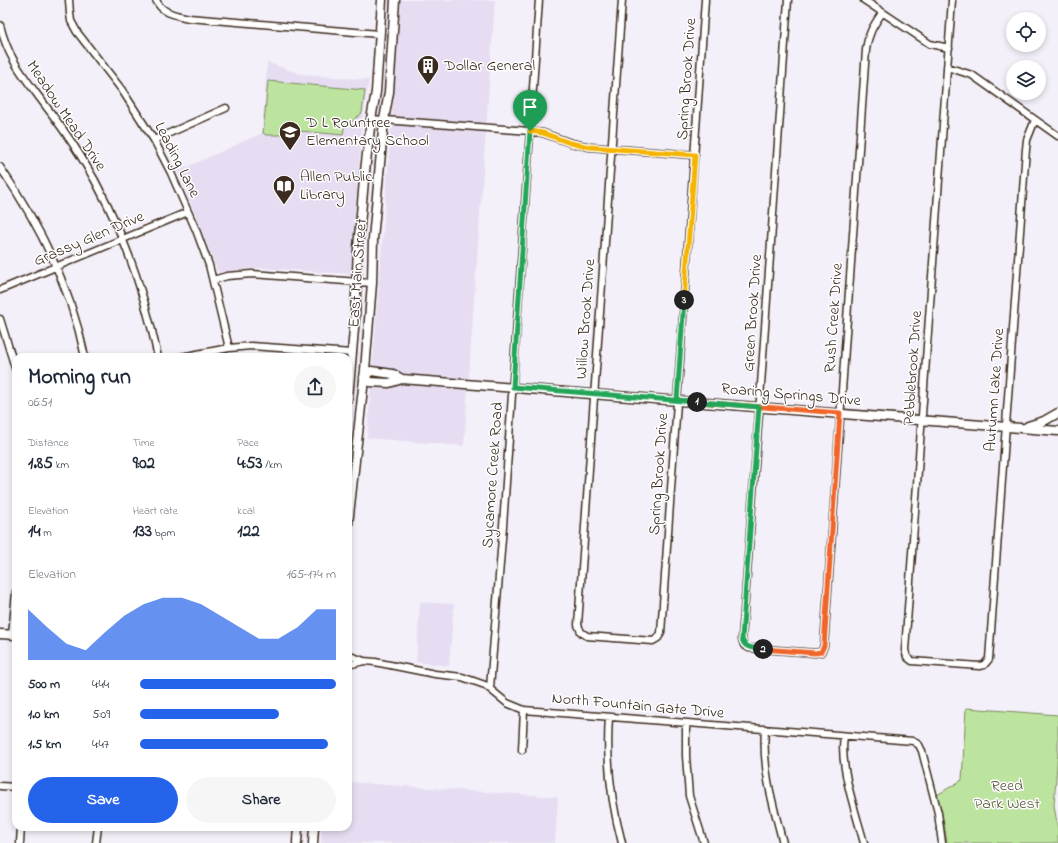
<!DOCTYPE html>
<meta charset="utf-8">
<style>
body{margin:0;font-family:"Indie Flower",sans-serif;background:#f6f6f7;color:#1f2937;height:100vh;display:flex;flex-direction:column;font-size:15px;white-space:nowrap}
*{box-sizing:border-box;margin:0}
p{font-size:13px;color:#747a83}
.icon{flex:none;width:22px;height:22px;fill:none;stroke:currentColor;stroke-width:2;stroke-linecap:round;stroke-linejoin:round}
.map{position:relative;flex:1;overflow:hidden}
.details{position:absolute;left:12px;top:353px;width:340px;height:478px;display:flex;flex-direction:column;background:#fff;border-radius:12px;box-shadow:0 2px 6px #0003}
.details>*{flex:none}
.fabs{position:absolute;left:1006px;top:12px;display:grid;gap:8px}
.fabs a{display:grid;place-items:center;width:40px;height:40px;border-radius:50%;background:#fff;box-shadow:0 2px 6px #0003;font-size:20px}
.pin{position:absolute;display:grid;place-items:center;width:34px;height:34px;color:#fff;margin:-41px -17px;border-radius:50% 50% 50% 0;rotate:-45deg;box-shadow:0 0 4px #0007}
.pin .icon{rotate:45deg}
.km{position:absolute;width:20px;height:20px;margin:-10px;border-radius:50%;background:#222;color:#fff;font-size:11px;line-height:20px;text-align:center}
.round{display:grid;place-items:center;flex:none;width:42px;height:42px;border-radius:21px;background:#f6f6f7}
.overview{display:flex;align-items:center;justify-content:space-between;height:68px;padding:0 16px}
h1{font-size:22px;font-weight:700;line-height:30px}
.figures{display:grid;grid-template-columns:repeat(3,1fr);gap:6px;height:68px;padding:4px 16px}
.figures div{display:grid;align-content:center}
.figures b{font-size:17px;font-weight:700}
.figures small{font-size:11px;font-weight:400}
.figures p{font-size:11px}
.chart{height:112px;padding:8px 16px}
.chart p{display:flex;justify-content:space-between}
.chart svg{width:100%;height:72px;margin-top:4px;fill:#2563eb;opacity:.7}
.cta{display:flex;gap:8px;margin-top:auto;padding:8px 16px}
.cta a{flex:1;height:46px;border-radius:24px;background:#2563eb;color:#fff;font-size:16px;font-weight:700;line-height:46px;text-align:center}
.cta a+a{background:#f6f6f7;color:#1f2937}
ul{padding:0 16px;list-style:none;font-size:13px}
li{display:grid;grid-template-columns:64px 48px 1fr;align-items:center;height:30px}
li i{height:10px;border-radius:5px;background:#2563eb}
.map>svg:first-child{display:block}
</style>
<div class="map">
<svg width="1058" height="843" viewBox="0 0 1058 843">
<rect width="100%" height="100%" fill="#f4f0f9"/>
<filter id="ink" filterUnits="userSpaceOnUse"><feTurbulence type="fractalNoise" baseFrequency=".025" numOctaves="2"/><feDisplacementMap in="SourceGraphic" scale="8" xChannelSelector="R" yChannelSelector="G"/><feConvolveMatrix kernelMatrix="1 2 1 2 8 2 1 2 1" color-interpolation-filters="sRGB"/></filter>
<g filter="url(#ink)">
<path fill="#e6ddf2" d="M401 0H495L464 446 367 438Z
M267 62 300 74 369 80 362 123 351 274 262 268 218 272 178 171 262 133Z
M420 602 454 604 449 666 416 662Z
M348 782 558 797 555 843H321L322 827H348Z"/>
<path fill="#bde49f" stroke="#7c875e" d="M268 81 365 90 362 113 344 128 343 135 289 130 288 135H266L263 133Z
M966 708 1058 715V751L1054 805 1058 830V843H947L944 823 937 795 962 780Z"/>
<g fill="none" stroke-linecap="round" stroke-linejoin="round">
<g stroke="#3b2a1e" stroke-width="9">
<path id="street" d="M69 0 70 14 71 21 77 32 122 90 154 140 171 173 196 230 209 265 229 348
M156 0C162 14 177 15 189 18L379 34
M622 0 578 625 581 632 587 636 653 641 658 638 661 633 705 0
M788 0 759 413 742 639 744 645 749 648 815 653 821 652 824 646 866 50C868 34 873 26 882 13
M864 0 930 44 949 48
M952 0 905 650 907 657 912 661 979 666 984 665 989 659 1026 149 1027 140 1035 120
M0 25C8 58 22 74 42 101 55 118 68 136 80 155 119 217 143 286 158 357
M947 67 972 75 1058 136
M371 119 530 131 543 133 571 143 590 147 695 155
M154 140 226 108
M0 167C40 225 71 288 85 357
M213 280 227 276 252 274 372 283
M0 290 188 212
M0 319 16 371
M181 357 229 348 251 346 352 353
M12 635 16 592
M348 657H353L364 661
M348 664H352L364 661 375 662 435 674 462 677 485 685 507 703 524 710 913 741 919 745 922 751 938 813 942 843
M490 688 503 526 539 0
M609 717C606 760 611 802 622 843
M686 723V756L689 796 704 843
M765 729C762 769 773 805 783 843
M844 736C839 766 856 813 864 843
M522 750 524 710
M0 786 16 787
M20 843 21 827
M96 843 98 827"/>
</g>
<g stroke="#3b2a1e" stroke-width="11">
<path id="secondary" d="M364 377 371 371 393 374 402 379 1058 431
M364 377 370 382 389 383 402 379
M348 399 355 317 358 248 364 180 371 119 376 92 382 0
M1028 426 1044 421 1058 413
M348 524 365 370 372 283 373 239 384 120 389 92 395 0
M0 634 16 635
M297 843 298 827
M313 843 314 827"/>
</g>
<use href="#street" stroke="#fff" stroke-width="6"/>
<use href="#secondary" stroke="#fff" stroke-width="8"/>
</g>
</g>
<g fill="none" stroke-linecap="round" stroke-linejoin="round" filter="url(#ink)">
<g stroke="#fff" stroke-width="8">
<path id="split-1" d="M530 131 513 387 697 402"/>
</g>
<g stroke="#fff" stroke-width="8">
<path id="split-2" d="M697 402 840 413 824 646 821 652 815 653 763 649"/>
</g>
<g stroke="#fff" stroke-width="8">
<path id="split-3" d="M684 300 677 400 759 407 742 639C745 649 754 648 763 649"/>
</g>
<g stroke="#fff" stroke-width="8">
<path id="split-4" d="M530 131 543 133 570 143 590 147 695 155 684 300"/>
</g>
<use href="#split-1" stroke="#22a559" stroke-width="5"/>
<use href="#split-2" stroke="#f0652b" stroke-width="5"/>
<use href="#split-3" stroke="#22a559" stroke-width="5"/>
<use href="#split-4" stroke="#f5b400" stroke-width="5"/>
</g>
<defs>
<g id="building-pin" transform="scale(1.15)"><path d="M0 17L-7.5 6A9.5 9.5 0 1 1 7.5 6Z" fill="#3b2a1e" stroke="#fff"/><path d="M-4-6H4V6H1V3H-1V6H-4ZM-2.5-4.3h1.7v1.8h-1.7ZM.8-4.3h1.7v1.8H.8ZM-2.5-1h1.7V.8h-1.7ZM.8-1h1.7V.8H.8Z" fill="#fff"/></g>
<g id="school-pin" transform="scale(1.15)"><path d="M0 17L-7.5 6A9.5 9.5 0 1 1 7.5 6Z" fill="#3b2a1e" stroke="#fff"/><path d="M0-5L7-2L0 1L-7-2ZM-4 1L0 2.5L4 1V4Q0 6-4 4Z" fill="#fff"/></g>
<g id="library-pin" transform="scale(1.15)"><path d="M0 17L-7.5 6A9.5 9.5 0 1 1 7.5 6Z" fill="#3b2a1e" stroke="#fff"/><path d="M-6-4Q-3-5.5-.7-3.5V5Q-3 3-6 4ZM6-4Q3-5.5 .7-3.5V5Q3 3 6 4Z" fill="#fff"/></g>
</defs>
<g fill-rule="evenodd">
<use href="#building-pin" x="428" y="66"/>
<use href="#school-pin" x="290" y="132"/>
<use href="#library-pin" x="284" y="186"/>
</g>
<g text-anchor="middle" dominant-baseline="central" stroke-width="3" stroke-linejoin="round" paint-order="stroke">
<g font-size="16" fill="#3b2a1e" stroke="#fff" text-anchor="start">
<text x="444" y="66">Dollar General</text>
<text x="306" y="123">D L Rountree<tspan x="306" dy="18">Elementary School</tspan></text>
<text x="300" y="177">Allen Public<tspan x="300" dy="18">Library</tspan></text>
</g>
<g font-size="16" fill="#3b2a1e" stroke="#fff">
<text transform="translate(687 79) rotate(-86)">Spring Brook Drive</text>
<text transform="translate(66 116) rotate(56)">Meadow Mead Drive</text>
<text transform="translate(177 160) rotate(63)">Leading Lane</text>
<text transform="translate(89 239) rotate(-23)">Grassy Glen Drive</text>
<text transform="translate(358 273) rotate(-86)">East Main Street</text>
<text transform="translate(753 313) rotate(-86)">Green Brook Drive</text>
<text transform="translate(834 318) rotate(-86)">Rush Creek Drive</text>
<text transform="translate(586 319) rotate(-86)">Willow Brook Drive</text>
<text transform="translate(913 368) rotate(-86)">Pebblebrook Drive</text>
<text transform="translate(995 390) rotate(-86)">Autumn Lake Drive</text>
<text transform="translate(791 395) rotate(5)">Roaring Springs Drive</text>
<text transform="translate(659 474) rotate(-86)">Spring Brook Drive</text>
<text transform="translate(493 475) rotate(-86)">Sycamore Creek Road</text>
<text transform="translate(638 706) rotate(5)">North Fountain Gate Drive</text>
</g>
<g font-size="16" fill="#5c583e" stroke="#fff">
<text x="1007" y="786">Reed<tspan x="1007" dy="18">Park West</tspan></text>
</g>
</g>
</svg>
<div class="fabs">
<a><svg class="icon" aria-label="locate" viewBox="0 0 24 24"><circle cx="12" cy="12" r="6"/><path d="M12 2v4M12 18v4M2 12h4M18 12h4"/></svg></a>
<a><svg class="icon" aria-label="layers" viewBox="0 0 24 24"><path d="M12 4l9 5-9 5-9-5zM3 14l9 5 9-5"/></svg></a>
</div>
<div class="pin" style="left:530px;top:131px;background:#1e9e55"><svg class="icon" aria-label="arrive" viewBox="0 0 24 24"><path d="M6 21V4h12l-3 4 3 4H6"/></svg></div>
<b class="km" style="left:697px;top:402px">1</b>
<b class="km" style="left:763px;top:649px">2</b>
<b class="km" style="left:684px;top:300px">3</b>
<section class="details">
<div class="overview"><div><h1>Morning run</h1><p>06:51</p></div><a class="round"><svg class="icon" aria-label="share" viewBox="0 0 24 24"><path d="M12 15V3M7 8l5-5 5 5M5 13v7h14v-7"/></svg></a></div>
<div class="figures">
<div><p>Distance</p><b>1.85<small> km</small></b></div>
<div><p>Time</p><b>9:02</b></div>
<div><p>Pace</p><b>4:53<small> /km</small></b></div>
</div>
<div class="figures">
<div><p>Elevation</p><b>14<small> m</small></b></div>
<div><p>Heart rate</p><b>133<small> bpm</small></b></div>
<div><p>kcal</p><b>122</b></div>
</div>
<div class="chart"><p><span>Elevation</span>165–174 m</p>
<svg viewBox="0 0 160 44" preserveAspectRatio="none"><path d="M0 44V13L10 24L20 34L30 38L40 27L50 17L60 10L70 6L80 6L90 10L100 17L110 24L120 31L130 31L140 24L150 13L160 13V44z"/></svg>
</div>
<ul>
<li><b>500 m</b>4:44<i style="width:100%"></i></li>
<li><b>1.0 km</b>5:09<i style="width:71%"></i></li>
<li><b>1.5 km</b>4:47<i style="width:96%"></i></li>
</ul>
<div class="cta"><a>Save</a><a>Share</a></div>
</section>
</div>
